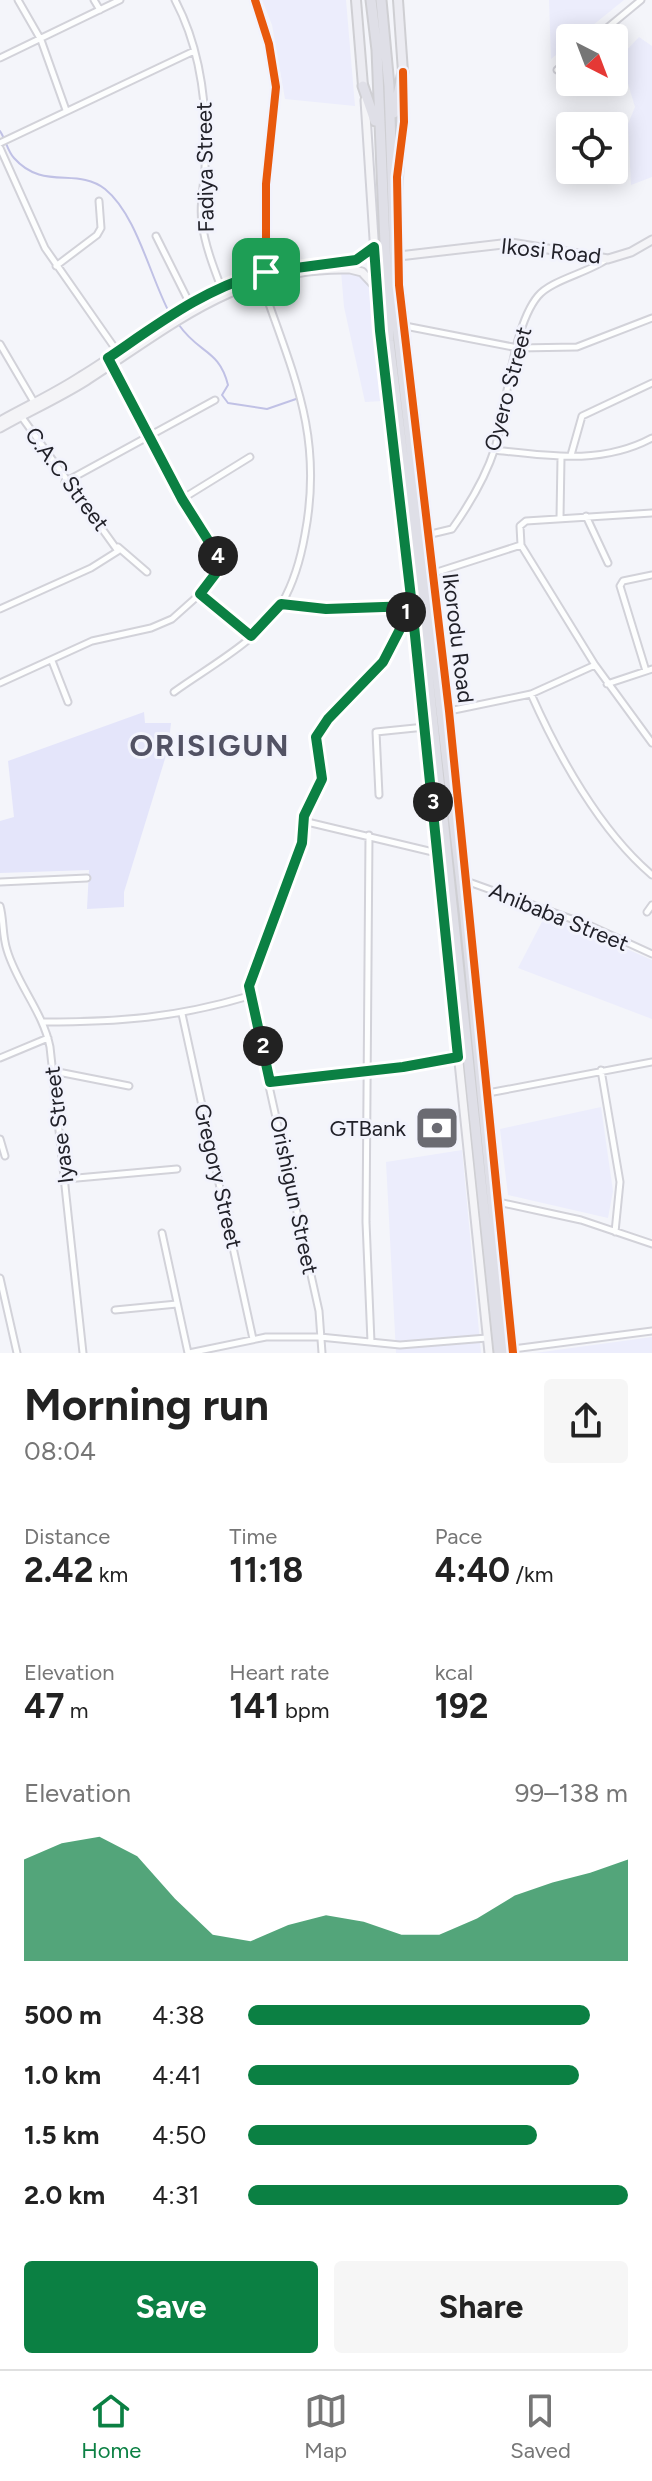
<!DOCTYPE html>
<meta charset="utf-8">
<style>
body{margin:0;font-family:Figtree,sans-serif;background:#f6f6f6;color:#222;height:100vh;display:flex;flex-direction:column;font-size:30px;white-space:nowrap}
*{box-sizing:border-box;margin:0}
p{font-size:26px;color:#767676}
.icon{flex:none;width:44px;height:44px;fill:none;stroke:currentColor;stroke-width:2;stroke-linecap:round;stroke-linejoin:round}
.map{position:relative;height:1353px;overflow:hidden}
.sheet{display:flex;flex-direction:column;background:#fff;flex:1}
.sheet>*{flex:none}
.needle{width:52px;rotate:138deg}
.buttons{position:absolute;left:556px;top:24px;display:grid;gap:16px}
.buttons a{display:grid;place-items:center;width:72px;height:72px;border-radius:8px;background:#fff;box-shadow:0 4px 20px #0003;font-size:40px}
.pin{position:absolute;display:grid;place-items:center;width:68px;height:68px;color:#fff;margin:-34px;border-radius:16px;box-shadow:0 4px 12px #0006}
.km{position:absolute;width:40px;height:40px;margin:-20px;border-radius:50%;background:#222;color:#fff;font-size:22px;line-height:40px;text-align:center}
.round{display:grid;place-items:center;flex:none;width:84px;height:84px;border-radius:8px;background:#f6f6f6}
.head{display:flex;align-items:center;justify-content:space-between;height:136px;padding:0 24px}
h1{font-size:44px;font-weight:700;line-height:60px}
.figures{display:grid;grid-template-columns:repeat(3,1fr);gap:12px;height:136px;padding:8px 24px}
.figures div{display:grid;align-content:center}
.figures b{font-size:34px;font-weight:700}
.figures small{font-size:22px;font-weight:400}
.figures p{font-size:22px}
.chart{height:224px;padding:16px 24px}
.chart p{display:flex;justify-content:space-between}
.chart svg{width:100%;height:144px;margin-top:8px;fill:#0b8043;opacity:.7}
.action{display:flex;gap:16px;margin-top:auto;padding:16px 24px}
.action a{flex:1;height:92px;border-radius:8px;background:#0b8043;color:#fff;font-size:32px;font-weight:700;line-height:92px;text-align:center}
.action a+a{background:#f6f6f6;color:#222}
ul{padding:0 24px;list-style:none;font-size:26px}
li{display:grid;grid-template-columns:128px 96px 1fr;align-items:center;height:60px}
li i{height:20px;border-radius:10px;background:#0b8043}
.menu{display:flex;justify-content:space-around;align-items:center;height:112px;border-top:2px solid #e0e0e0;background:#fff;font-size:22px;color:#767676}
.menu a{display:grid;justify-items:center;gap:4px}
.menu .on{color:#0b8043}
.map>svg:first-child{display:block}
</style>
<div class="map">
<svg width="652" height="1353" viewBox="0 0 652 1353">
<rect width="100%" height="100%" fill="#f4f5fa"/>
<path fill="#ecedfc" d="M262 0H346L355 106 285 99 272 25Z
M549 0H624L577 38H570V44L551 59Z
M639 37 652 46V177L631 185 628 124 635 107 620 57Z
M341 271H372L383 401 365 402 344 307Z
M546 914 652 960V1019L518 968Z
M601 1107 613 1191 608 1218 508 1195 500 1129Z
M462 1150 481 1353H396L386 1162Z
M652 1337V1353H535Z"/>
<path fill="#e4e5fa" d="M144 712 145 723H171L168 749 124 892V907L87 909 89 870 0 873V821L14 817 8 761Z"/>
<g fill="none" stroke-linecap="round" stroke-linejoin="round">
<path stroke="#c0c1e5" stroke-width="2" d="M0 131C6 140 7 150 14 158 43 191 77 167 105 189 137 215 150 277 170 314
M179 325C199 354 219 349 228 385L222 395 228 403 267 409 296 399"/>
<g stroke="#d2d2d9" stroke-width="9">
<path id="street" d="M18 0 41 40 66 110
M94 0 100 10
M175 0C202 51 208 111 205 168 204 186 199 204 202 223 205 245 213 266 221 287
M255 0 269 44 276 87 266 184V272
M595 38 641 0
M0 58 120 0
M557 70 570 59
M0 143 194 51
M0 148 45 248 119 354
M156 236 190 304
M56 266 97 235 101 228 99 201
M405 326 518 348 577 347 652 318
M0 344 34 402
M494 450C549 456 602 465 652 438
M571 455 582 416 652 383
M65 482 215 400
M182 499 250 457
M652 513 526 521 520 526 521 545 595 665 652 743
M586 516 608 563
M560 518 561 458
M427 535 452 529C469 505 486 476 495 448 507 407 512 327 538 296 551 280 588 273 607 259
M118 547 147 572
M431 574 521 545
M200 594 251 636
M282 604 326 609 411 606
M0 609 91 568 118 551 21 416
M52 661 68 702
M646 671 620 586 623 581 652 575
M0 683 92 641 151 628 172 619 200 594 220 564 111 362
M607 684 652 669
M174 692C210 666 258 641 282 603 294 582 301 557 305 534 324 434 292 372 261 281
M531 694C558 755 600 831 652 875
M449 711 531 694 595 665
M379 795 376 732 425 727
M303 821 437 853
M369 835 366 1222 371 1342
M466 881 591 926 652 954
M0 882 87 878
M0 906C4 920 2 935 7 950 17 984 43 1012 50 1047L83 1353
M647 912 652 905
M182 1014 253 1339
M43 1022C120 1022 175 1018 249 996
M0 1058 48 1038
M601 1070 620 1182 615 1232
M53 1071 129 1086
M270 1082 403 1067 458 1057
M488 1093 652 1062
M0 1139 5 1156
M66 1179 177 1169
M498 1202 581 1220 652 1244
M162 1233 188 1353
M0 1278 17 1353
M115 1310 177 1304
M513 1349 652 1331
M189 1353 266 1337H320L400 1345 487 1338
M322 1353 319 1311 249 996 251 977 302 843 304 816 322 779 316 737 328 719 383 662 409 607"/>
</g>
<g stroke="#d2d2d9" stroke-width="11">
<path id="secondary" d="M365 100 380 331 412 606 489 1353
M397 209 403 86
M399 256 511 243 608 259 631 252 652 240
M400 289 449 711 513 1353
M0 421C27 406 55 393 81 376 134 344 180 303 239 280 278 265 345 275 374 247
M0 428C28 412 59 398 86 381 173 325 239 266 350 269L362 272 377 288"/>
</g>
<g stroke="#cfcfd3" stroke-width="12">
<path id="primary" d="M356 0 363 86
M398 0 403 72"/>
</g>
<g stroke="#cfcfd3" stroke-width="13">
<path id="highway" d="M371 0 377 50 389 341 419 589 499 1353
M381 0 389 86 397 325 465 919 507 1353
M363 86 375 121
M394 113 403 72"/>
</g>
<use href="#street" stroke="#fdfefe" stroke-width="5"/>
<use href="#secondary" stroke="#f4f4f7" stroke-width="7"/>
<use href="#primary" stroke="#ebebf1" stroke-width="8"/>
<use href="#highway" stroke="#dfdfe7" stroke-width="9"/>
<g stroke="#f2f3fc" stroke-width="13">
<path id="cycleway" d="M255 0 269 44 276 87 266 184V272
M403 72 404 122 397 177 399 285 449 711 513 1353"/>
</g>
<use href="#cycleway" stroke="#e8590c" stroke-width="8"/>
</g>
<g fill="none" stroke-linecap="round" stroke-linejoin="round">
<g stroke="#fff" stroke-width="16">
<path id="route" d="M266 272 356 260 374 247 380 331 412 606 383 662 328 719 316 737 322 779 304 816 302 843 249 986 270 1082 403 1067 458 1057 412 606 326 609 281 604 251 636 200 594 216 573 218 556 182 499 108 358C158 324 206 287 266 272"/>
</g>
<use href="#route" stroke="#0b8043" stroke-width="10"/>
</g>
<defs>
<g id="bank-square" transform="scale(2.3)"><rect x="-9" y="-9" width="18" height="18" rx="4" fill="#6b6b72" stroke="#f2f3fc"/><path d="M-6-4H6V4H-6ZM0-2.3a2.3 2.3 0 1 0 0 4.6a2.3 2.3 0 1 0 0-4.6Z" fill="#fff"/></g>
</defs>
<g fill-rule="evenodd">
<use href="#bank-square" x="437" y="1128"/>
</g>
<g text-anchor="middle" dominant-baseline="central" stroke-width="6" stroke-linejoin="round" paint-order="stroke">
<g font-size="22" fill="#212129" stroke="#f2f3fc">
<text transform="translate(205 167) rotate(-91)">Fadiya Street</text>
<text transform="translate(551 251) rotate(6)">Ikosi Road</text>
<text transform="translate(508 389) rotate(-75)">Oyero Street</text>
<text transform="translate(67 479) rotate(53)">C.A.C Street</text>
<text transform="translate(458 638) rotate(83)">Ikorodu Road</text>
<text transform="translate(559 917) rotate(22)">Anibaba Street</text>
<text transform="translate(59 1125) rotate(-97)">Iyase Street</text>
<text transform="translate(218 1176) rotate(77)">Gregory Street</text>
<text transform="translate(294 1195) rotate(78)">Orishigun Street</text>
</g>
<g font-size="22" fill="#212129" stroke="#f2f3fc" text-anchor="end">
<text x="406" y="1128">GTBank</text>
</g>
<g font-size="30" font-weight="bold" letter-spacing="2" fill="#525264" stroke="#f2f3fc">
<text x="210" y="745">ORISIGUN</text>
</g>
</g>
</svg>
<div class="buttons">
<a><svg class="needle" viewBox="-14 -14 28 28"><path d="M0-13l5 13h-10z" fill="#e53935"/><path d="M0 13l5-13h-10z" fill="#767676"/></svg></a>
<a><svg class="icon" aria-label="locate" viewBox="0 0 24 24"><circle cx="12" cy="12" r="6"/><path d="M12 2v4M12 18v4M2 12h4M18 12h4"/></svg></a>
</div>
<div class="pin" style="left:266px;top:272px;background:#1e9e55"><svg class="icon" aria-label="arrive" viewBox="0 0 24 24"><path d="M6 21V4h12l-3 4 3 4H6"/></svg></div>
<b class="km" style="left:406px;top:612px">1</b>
<b class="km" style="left:263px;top:1046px">2</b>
<b class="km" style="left:433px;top:802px">3</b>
<b class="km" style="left:218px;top:556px">4</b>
</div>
<section class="sheet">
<div class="head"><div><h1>Morning run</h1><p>08:04</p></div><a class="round"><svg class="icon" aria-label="share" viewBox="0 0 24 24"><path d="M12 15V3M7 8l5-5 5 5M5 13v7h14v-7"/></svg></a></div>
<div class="figures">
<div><p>Distance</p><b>2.42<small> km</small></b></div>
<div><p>Time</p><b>11:18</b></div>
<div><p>Pace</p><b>4:40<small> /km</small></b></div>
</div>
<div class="figures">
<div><p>Elevation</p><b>47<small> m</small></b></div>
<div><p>Heart rate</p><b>141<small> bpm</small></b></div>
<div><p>kcal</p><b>192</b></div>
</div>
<div class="chart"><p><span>Elevation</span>99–138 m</p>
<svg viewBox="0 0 160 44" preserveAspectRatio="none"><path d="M0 44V13L10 8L20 6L30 12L40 25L50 36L60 38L70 33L80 30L90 32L100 36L110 36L120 31L130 24L140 20L150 17L160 13V44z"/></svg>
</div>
<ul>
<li><b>500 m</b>4:38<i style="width:90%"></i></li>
<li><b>1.0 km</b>4:41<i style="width:87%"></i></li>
<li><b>1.5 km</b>4:50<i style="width:76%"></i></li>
<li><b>2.0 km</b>4:31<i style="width:100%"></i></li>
</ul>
<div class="action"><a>Save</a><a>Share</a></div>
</section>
<nav class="menu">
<a class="on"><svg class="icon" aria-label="home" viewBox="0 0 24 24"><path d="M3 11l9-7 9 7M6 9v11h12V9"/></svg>Home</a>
<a><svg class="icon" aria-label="map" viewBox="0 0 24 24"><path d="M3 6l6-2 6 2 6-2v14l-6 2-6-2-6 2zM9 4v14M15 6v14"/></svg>Map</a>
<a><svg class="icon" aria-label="saved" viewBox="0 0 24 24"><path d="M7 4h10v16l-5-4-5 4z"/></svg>Saved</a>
</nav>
